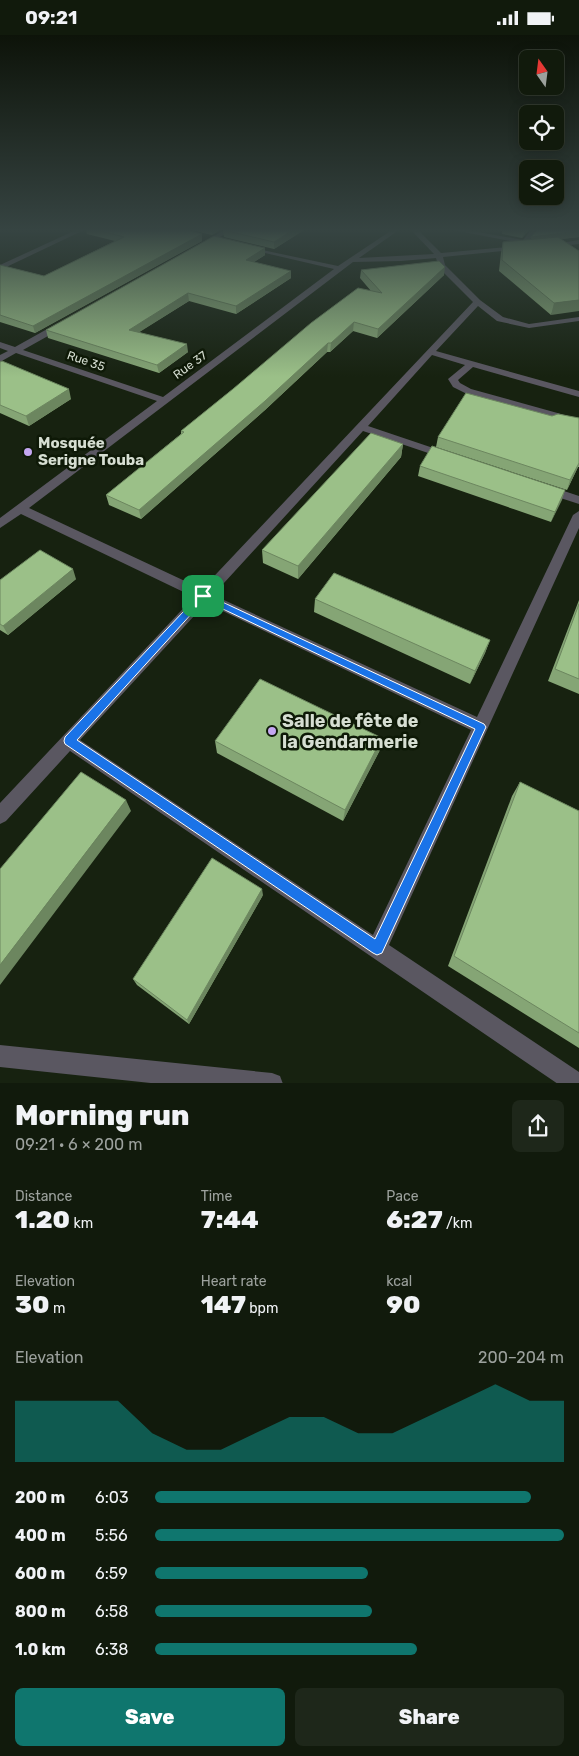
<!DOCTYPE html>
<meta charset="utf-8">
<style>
body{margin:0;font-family:Rubik,sans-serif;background:#1e271a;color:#f1f3f6;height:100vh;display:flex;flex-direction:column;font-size:19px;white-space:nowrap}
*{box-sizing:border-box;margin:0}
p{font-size:16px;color:#9ca19d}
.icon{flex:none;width:28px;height:28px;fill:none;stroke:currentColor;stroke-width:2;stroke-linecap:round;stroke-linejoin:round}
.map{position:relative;height:1048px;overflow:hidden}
.sheet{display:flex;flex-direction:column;background:#111a0c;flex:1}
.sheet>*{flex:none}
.needle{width:32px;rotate:346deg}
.buttons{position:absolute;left:519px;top:15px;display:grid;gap:10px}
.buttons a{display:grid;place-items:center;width:45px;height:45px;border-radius:8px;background:#111a0c;box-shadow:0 2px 12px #0003,0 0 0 1px #30382d;font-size:25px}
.pin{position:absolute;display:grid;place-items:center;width:42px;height:42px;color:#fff;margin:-21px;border-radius:10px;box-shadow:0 2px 8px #0006}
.round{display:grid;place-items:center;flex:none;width:52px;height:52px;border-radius:8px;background:#1e271a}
.headline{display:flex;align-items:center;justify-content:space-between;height:85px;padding:0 15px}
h1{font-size:28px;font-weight:800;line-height:38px}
.stats{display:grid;grid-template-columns:repeat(3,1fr);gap:8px;height:85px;padding:5px 15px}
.stats div{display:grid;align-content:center}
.stats b{font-size:25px;font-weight:800}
.stats small{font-size:14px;font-weight:400}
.stats p{font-size:14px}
.chart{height:140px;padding:10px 15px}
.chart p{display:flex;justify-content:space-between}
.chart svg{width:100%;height:90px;margin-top:5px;fill:#0f766e;opacity:.7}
.cta{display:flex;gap:10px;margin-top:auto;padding:10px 15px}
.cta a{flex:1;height:58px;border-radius:8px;background:#0f766e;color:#fff;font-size:20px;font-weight:800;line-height:58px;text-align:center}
.cta a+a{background:#1e271a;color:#f1f3f6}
ul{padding:0 15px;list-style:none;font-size:16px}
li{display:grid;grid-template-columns:80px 60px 1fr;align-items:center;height:38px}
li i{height:12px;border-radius:6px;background:#0f766e}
.status{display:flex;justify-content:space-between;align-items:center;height:35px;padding:0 25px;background:#111a0c;direction:ltr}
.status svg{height:14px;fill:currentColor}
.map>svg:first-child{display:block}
</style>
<div class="status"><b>09:21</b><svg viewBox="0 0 49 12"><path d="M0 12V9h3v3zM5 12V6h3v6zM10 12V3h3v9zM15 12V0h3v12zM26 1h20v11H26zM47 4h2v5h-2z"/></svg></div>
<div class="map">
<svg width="579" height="1049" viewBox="0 0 579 1049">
<rect width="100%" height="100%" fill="#172210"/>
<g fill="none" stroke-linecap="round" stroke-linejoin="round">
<path fill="#5a5761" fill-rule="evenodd" d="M76 195H84L0 235V230Z
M224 195H232L205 211 200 210Z
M392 195H399L359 223 434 219 411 195H418L441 218 517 211 520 208 453 195H467L523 205 531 195H538L521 214 443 222 445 230 480 265 503 282 529 289 579 282V286L529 293 497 286 478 271 436 316 579 356V362L473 332 458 345 460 348 471 354 579 384V390L465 358 453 352 448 344 465 330 432 320 368 391 448 418 449 420 448 422H440L363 396 213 560 477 682 573 480 579 476V493L389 910 579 1037V1049H558L70 716 6 786 0 789V768L194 562 21 479 0 493V483L157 366 16 318 0 327V320L8 316 0 313V307L15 312 58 288H64V292L23 315 163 362 334 234 248 214V212L338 231ZM436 223 439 233 473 267 202 554 29 473 353 227 401 226ZM206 568 471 695 373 900 80 705Z
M579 205V209L552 212 549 210Z
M549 451 579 461V469L545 458 543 455 545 452Z
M0 1010 272 1038 280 1041 283 1049H160L0 1032Z"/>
</g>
<path fill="#85a575" d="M86 195H188L202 199V206L35 298 0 287V230L44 241 115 206 87 199Z
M191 195H220L212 200Z
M223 195H304L274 214 224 202Z
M498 195H529L522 203 502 199V196Z
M579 195V202L561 204 579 216 551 280 499 236 501 218 503 207 530 205Z
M265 213V220L254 227 291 243 236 279 189 266 139 297 188 317 159 338 48 303 46 295Z
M361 235 444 240 377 303 353 296 330 317H327L265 375 141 484 109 470 106 460 181 399V396L233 354 371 256 360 243Z
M0 327 71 364 29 391 0 378Z
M552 381 579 383V432H578L567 455 436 412 438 402Z
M403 409 401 422 298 544 263 528 262 515Z
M420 431 565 455 551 487 418 441Z
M76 544 8 600 0 595V545Z
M315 564 490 605 485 618 470 649 314 577Z
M579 565V659L548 646Z
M215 706 380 715 343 786 217 718Z
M520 747 579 776V1013L448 931 512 761Z
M263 860 189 989 137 950 133 944Z"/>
<path fill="#6c865f" d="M211 195H220L212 200Z
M293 195H304L274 214V207Z
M525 195H529L522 203 524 197Z
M579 196V202L529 208 531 202Z
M202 199V206L35 298 33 291Z
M265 213V220L246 232V225Z
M445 232 444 240 377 303 378 294Z
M291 236V243L236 279V271Z
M188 258 189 266 130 303 129 295Z
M579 265V276L551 280 554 268Z
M354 287 353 296 330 317 331 308Z
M328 308 327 317 265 375 141 484 139 475Z
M187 309 188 317 159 338 157 330Z
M69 354 71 364 29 391 26 381Z
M403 409 401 422 298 544V531Z
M579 428 578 432 567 455 570 445Z
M565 455 562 465 551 487 555 477Z
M73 534 76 544 8 600 3 591Z
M490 605 485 618 470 649 475 636Z
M382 703 380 715 343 786 345 775Z
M126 765 131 776 0 950V930Z
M262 854 263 860 189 989 187 985Z"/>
<path fill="#9bc088" stroke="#6c865f" d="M97 195H188L202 199 33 291 0 280V230L44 241 124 202Z
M223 195H293L274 207Z
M513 195H525L524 197Z
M537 195H579V196L531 202Z
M214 201 265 213 246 225 291 236 236 271 188 258 129 295 187 309 157 330 46 295Z
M558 202 579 216V265L554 268 502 225 503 207Z
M439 226 445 232 378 294 354 287 331 308H328L265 366 139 475 106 460 184 397 181 396 233 354 311 288 358 253 382 258 361 235Z
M2 326 69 354 26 381 0 370V327Z
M466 358 552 381 558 379 579 383V428L570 445 438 402Z
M371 398 403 409 298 531 262 515Z
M432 411 565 455 555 477 420 431Z
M40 515 73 534 3 591 0 589V545Z
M334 538 490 605 475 636 315 564Z
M579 569V644L555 634Z
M260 644 382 703 345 775 215 706Z
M81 737 126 765 0 930V834Z
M520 747 579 776V998L454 921Z
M212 823 262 854 187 985 133 944Z"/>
<linearGradient id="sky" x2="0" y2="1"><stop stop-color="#0d1309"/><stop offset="0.57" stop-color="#364442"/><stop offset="1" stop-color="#364442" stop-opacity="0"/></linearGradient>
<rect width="579" height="342" fill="url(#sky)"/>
<path fill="#1a73e8" stroke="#fff" fill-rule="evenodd" d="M203 558 484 689 486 692 382 918 377 920 373 918 65 709 64 706 65 702 200 559ZM204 565 475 694 375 904 77 705Z"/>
<g fill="#c4a7f1" stroke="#0e1907" stroke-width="2">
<circle cx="28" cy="417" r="5"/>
<circle cx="272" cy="696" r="5"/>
</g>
<g text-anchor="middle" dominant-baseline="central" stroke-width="5" stroke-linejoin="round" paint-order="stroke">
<g font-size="12" fill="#d6ded2" stroke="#0e1907">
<text transform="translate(86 326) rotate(19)">Rue 35</text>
<text transform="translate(190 330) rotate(-36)">Rue 37</text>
</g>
<g font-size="15" font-weight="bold" fill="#d6ded2" stroke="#0e1907" text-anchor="start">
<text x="38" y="408">Mosquée<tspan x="38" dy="17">Serigne Touba</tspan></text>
</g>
<g font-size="18" font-weight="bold" fill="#d6ded2" stroke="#0e1907" text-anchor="start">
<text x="282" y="686">Salle de fête de<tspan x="282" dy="21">la Gendarmerie</tspan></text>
</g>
</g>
</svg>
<div class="buttons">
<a><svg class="needle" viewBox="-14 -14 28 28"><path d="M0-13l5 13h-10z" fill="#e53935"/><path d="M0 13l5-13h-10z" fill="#9ca19d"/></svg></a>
<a><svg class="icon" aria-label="locate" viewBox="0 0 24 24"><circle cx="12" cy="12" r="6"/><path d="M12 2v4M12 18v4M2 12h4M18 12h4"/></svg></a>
<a><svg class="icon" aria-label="layers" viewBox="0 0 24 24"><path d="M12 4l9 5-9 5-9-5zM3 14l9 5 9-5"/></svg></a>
</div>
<div class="pin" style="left:203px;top:561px;background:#1e9e55"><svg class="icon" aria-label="arrive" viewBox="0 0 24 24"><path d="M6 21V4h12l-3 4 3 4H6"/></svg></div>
</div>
<section class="sheet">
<div class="headline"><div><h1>Morning run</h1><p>09:21 · 6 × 200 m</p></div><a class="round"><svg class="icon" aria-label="share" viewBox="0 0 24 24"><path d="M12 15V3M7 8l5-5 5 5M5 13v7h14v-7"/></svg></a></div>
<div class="stats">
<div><p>Distance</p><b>1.20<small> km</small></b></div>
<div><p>Time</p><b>7:44</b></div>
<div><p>Pace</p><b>6:27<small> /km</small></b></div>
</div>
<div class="stats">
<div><p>Elevation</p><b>30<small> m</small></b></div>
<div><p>Heart rate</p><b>147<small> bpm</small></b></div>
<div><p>kcal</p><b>90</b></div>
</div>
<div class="chart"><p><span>Elevation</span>200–204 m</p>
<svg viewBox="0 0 160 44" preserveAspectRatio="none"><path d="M0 44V14L10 14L20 14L30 14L40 30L50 38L60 38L70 30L80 22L90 22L100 30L110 30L120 22L130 14L140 6L150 14L160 14V44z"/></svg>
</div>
<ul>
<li><b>200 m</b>6:03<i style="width:92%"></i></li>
<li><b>400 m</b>5:56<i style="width:100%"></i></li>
<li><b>600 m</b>6:59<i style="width:52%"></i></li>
<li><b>800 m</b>6:58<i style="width:53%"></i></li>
<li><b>1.0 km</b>6:38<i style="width:64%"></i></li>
</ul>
<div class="cta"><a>Save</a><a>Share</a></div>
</section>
